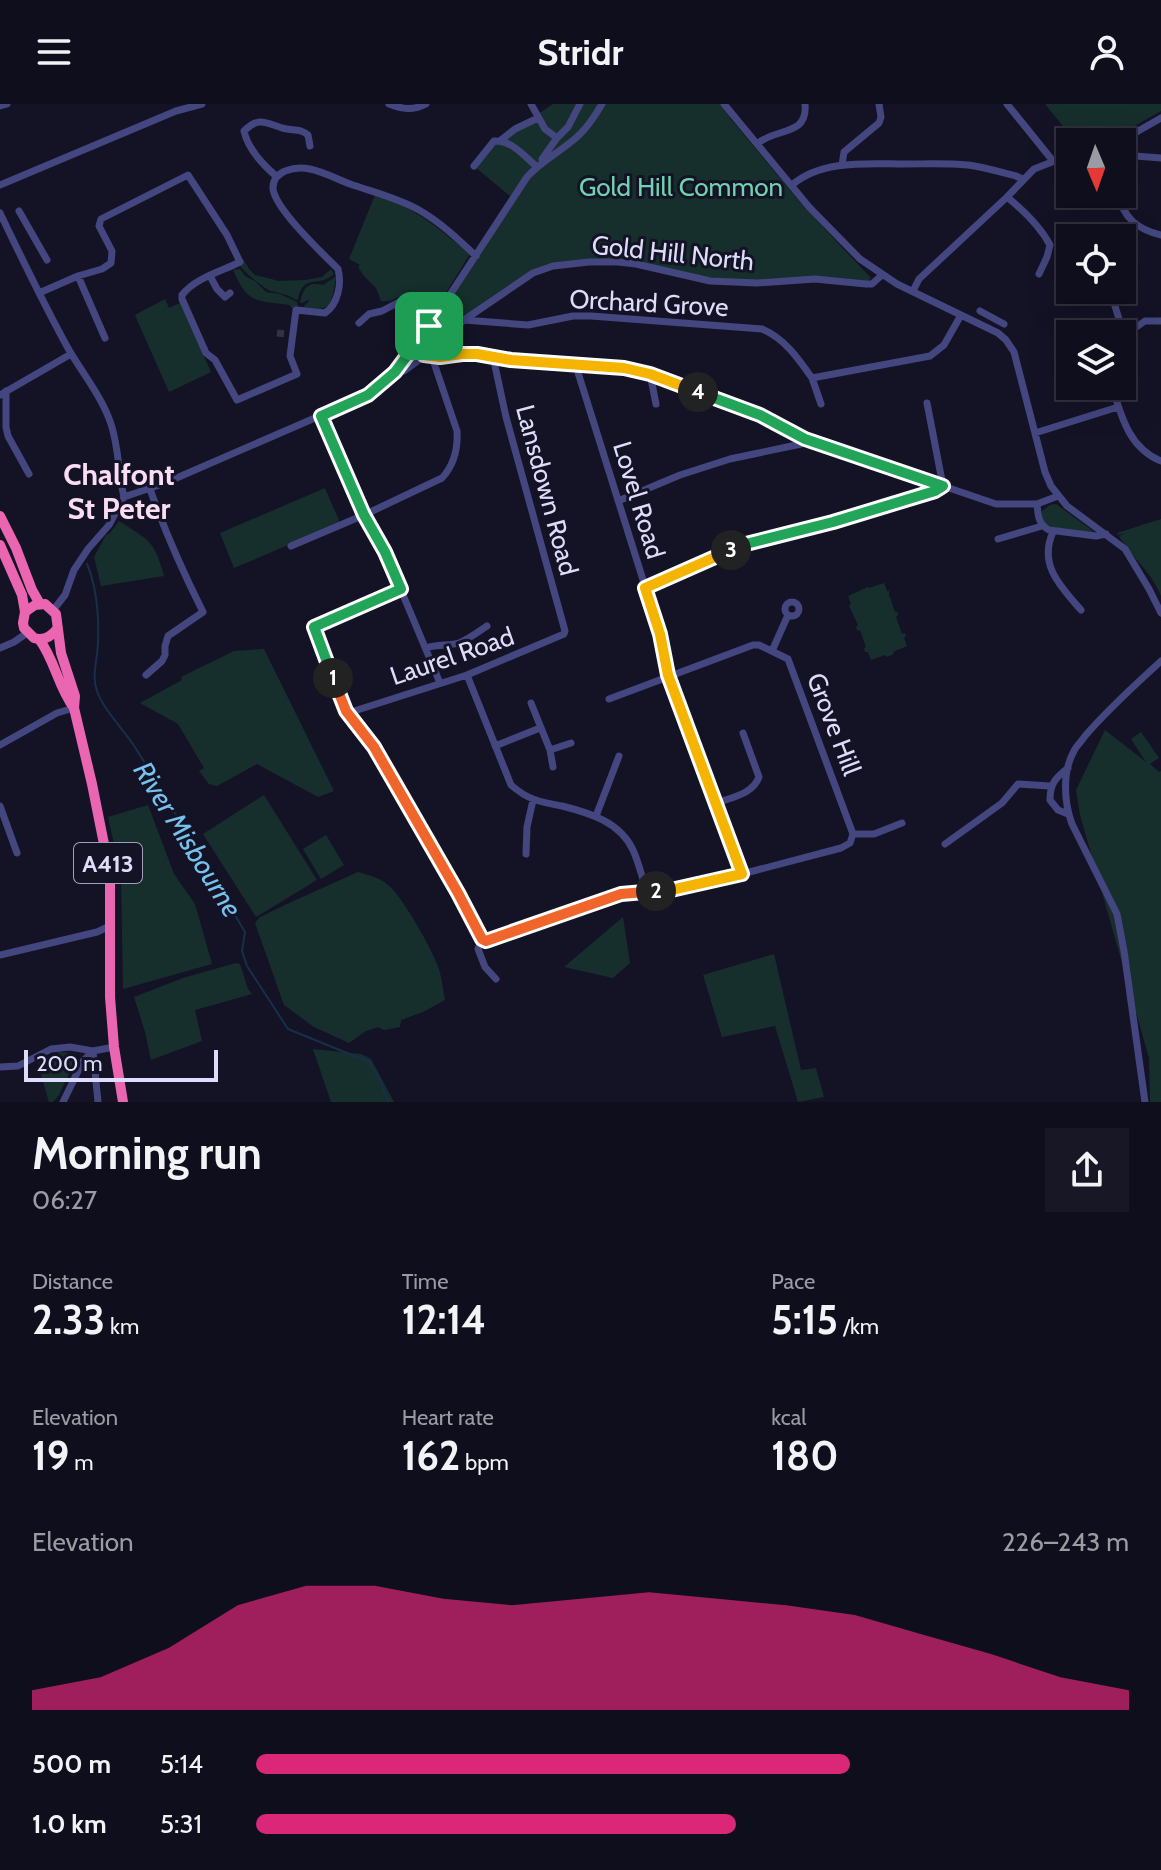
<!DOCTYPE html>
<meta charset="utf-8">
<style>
body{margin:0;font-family:Cabin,sans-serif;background:#181725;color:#f1f3f6;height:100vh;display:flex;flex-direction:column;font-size:30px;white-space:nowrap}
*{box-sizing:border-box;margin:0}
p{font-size:26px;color:#9b9ca3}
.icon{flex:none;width:44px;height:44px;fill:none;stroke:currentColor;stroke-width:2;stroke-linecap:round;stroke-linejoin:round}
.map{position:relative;height:998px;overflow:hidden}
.details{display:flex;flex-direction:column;background:#0f0e1c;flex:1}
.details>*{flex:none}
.needle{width:52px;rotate:178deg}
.buttons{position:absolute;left:1056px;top:24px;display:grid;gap:16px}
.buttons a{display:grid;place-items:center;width:80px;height:80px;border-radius:0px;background:#0f0e1c;box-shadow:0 8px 32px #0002,0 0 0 2px #2f2e3b;font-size:40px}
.scale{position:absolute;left:24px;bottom:20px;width:194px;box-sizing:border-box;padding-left:8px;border:4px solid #dddcfa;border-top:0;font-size:22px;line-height:28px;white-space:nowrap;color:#dddcfa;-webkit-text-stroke:6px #141326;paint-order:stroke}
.pin{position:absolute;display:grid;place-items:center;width:68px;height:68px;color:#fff;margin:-34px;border-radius:16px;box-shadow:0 4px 12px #0006}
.km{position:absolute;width:40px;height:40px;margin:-20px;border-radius:50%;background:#222;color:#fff;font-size:22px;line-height:40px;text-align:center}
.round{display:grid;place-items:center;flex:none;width:84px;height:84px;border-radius:0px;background:#181725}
.headline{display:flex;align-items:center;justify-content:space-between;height:136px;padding:0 32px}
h1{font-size:44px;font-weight:700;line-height:60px}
.figures{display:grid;grid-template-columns:repeat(3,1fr);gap:12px;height:136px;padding:8px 32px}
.figures div{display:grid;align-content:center}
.figures b{font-size:40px;font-weight:700}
.figures small{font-size:22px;font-weight:400}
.figures p{font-size:22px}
.chart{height:224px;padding:16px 32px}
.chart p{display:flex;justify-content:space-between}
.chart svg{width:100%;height:144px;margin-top:8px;fill:#db2777;opacity:.7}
ul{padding:0 32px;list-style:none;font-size:26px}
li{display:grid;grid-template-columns:128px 96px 1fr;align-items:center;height:60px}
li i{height:20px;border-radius:10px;background:#db2777}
header{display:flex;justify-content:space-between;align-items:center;height:104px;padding:0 32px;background:#0f0e1c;font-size:36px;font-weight:700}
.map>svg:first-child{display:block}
</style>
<header><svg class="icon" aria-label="menu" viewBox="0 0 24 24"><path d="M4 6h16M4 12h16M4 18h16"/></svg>Stridr<svg class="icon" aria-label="person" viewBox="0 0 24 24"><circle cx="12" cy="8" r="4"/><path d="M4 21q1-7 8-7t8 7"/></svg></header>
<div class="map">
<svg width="1161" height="998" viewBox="0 0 1161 998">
<rect width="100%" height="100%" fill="#141326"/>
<path fill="#162f2c" d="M553 0H721L731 15 803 102 871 174 868 177 714 176 649 161H547L532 167 437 233 435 226 436 218 515 96 475 63 492 41Z
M1045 0H1161V7L1106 38H1076Z
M375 91C414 102 439 125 470 150L442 195C431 193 419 188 407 190 397 192 392 199 381 197L376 184 364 172 358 163 360 161 349 155Z
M243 155 249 165 255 171 279 177 306 176 322 173 331 165 334 170C320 184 303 169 298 195L296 196C288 190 281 190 271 187 263 184 246 169 240 162L243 160Z
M240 165 245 172 255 177 266 188 280 190 297 198 298 203H293L292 205 290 201C255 196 248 200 233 166Z
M335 173H336C331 201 333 208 302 204L309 197 308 196 302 199 300 198C303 184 308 177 323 181Z
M165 195 169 204 180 199 211 268 169 288 135 211Z
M325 384 340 419 234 464 220 429Z
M1056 400 1093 427V428L1048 424 1041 414 1042 407 1050 401Z
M1161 415V492C1152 469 1132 453 1119 432L1126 429 1118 431 1117 429Z
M119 417C149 437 154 435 164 472L101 482 94 453 106 431 110 429Z
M884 479 887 487H889V491L895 508H897L898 511 896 513 902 530 905 529 906 532 904 534 907 542 893 548 894 550 887 553 885 551 871 556 868 548H865L864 544 866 543 860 526 858 527 856 523 858 521 849 502 851 500 848 492 868 483 869 484Z
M264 545 334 687 318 693 257 660 217 682 209 680 199 667 204 664 178 620 140 599 182 576 181 573 234 547Z
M1105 626 1146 658 1131 635 1141 628 1159 654 1150 660 1159 668 1161 667V998H1150L1149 954 1080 711 1076 686Z
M264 691 317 776 256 813 203 730Z
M148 701 174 770 195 800 212 860 123 885 121 772 108 713Z
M326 731 344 761 321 775 303 745Z
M358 768C368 771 378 773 387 780 401 790 434 848 439 865 442 875 443 886 445 896L423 908 401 916 400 923 384 926 378 923 366 927 349 939 314 923 284 901 255 819 260 813 287 800Z
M623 813 630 859 613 874 564 863Z
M774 850 801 966 816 964 824 993 798 998 775 922 722 933 703 871Z
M236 859 240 860 248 885 252 890 195 906 202 937 151 956 145 928 134 893 183 874Z
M313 945 361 950 371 955 394 998H331Z
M59 948 75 949 76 955 59 991 53 998H49L37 957Z"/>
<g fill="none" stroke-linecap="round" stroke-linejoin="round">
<path stroke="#172f4a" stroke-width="2" d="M87 460C97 484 99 512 98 538 98 555 91 571 97 587 105 609 126 627 138 648 175 707 209 768 245 828L242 847 247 862 288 925 369 958 381 978 388 998"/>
<path stroke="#323146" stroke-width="7" stroke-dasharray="7 3.5" stroke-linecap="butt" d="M277 229 286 230"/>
<path stroke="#44467f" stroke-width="7" d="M389 0C402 5 413 7 426 0
M531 0 545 25 557 34 542 55
M724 0 809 103 860 155 897 180 998 229 1006 236 1014 248 1045 368 1051 382 1067 402 1125 445 1149 485 1161 509
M1007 0 1053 57
M0 2 7 0
M557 34 568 23 580 0
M501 36 515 25 538 14
M1119 38 1161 14
M757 40C776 23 808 33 805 0
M1122 51 1161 54
M842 61 844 48 879 19 881 13 879 0
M474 62 494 37C512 36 524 52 536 62
M276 72C262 60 248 45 244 27 259 12 266 19 282 24 293 27 300 24 308 31L310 42
M0 81 176 7 202 0
M792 81C822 55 869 60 905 60 926 60 947 59 968 61 984 63 1000 68 1016 72L1022 75
M1120 90C1121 113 1139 126 1161 131
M1007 93C1023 106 1040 122 1050 141L1047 153 1039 170
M19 107 47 156
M0 109C22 155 44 201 69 246 83 270 102 293 111 320 119 344 118 369 124 393L109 421 88 445 74 466 65 491 54 505
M78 172 105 234
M210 172 217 185 225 193 230 189
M1110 186 1124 231
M913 187 919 175 1007 93 1034 65 1070 51
M39 189 78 172 102 165 111 159 112 147 99 122 101 115 188 71 227 131 240 158C222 167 195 174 182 191V195L206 249 215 256 237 296 297 270 290 252 296 206 325 209C338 200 342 180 338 165 322 149 276 106 273 85 272 66 296 62 310 65 324 68 337 75 350 80 373 88 398 94 419 106 440 118 458 135 476 152
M980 207 1004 220
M464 216 528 221 573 212H591L762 225C785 235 798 254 812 274L930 252 944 241 961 211
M359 219 369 210 382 207 403 196 411 195 425 196 440 206
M1122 233 1145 217H1161
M424 251 440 253 462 250H477L511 256 624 264 650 270 760 311 805 335 996 400H1037L1058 392
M575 259 660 530 668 571 742 770
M395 268 404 267 415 259 464 216 533 169 553 162 589 158H618L636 160 710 177 757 179 815 175 866 180H872L882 171
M650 270 656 300
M812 274 821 300
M1112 282C1121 312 1129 344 1161 357
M6 287V323L8 332 29 370
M0 291 71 250
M321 312 364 411 385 448 440 579
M1035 329 1118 303
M124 393 165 379 368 291 395 268 440 206 527 73C542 56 562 47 578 32 588 23 595 12 602 0
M618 397 680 371 730 355 801 340 805 335
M1037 400C1038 411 1038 420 1049 426L1096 432 1106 430
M1053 428C1038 461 1061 483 1081 506
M998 435 1042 422
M291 442 364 411 442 374C454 361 458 344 457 327L432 253
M645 484 742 441 833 418 935 387 943 382 927 299
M401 485 314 523 346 607 374 643 458 789 482 835
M785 505a7 7 0 1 1 14 0a7 7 0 1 1-14 0Z
M0 544 14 538 27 529
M426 544C438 540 449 542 459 539 469 535 478 528 487 522
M772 547 788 511
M146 571 162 557 165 551V542L168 532 203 508C183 468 165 428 150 385
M467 571 511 681C528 696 540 698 562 702 590 709 620 718 633 746 639 759 642 774 647 787
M609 595 753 541H759L788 555 853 730
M531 599 550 646 553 663
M348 609 467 571 564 530 565 527 506 313 495 262 496 254
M0 641 57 609 74 604
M495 642 540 624
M550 646 571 639
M1068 664C1055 674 1050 680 1050 696L1058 706 1068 710
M717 699C732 693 753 690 759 673L743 629
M0 702 17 749
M596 712 619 652
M945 740 1002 699 1018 680 1050 682
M526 750 527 723 533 696
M482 835 486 837 621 790 671 786 742 770 841 744 850 739 853 730H874L902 719
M482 835 478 845 485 863 496 875
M0 851 97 828 110 822
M93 947 98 998
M0 963 18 962 51 945 70 943 93 947
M63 998 83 957 93 947 114 943
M1145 998 1124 847 1117 810 1072 720C1064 698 1062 668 1074 647 1076 642 1082 637 1085 632 1108 605 1135 581 1161 557"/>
<path stroke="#eb66b1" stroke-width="10" d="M0 412 16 444 32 486 40 500
M0 441 22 491 25 508
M57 525C51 533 44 537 34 534L24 524 23 519 25 508 35 501 45 500 56 510 61 549 75 592 74 604 92 680 110 770V893L114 943 123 998
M39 535C55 556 58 583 74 604"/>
</g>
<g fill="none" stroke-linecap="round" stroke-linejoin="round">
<g stroke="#fff" stroke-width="16">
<path id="split-1" d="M333 574 314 523 401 485 385 448 364 411 321 312 368 291 395 268 429 222"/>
</g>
<g stroke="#fff" stroke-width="16">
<path id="split-2" d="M333 574 346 607 374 643 458 789 482 835 486 837 621 790 656 787"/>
</g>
<g stroke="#fff" stroke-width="16">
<path id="split-3" d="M656 787 671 786 742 770 668 571 660 530 645 484 731 446"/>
</g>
<g stroke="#fff" stroke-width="16">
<path id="split-4" d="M698 288 760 311 805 335 943 382 935 387 833 418 742 441 731 446"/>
</g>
<g stroke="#fff" stroke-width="16">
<path id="split-5" d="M429 222 436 240 424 251 440 253 462 250H477L511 256 624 264 650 270 698 288"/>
</g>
<use href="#split-1" stroke="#22a559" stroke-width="10"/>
<use href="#split-2" stroke="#f0652b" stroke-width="10"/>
<use href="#split-3" stroke="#f5b400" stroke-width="10"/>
<use href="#split-4" stroke="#22a559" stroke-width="10"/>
<use href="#split-5" stroke="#f5b400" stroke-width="10"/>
</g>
<g text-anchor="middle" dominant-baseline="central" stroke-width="6" stroke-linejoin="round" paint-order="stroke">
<rect fill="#141326" stroke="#a1a0ba" stroke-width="2" x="74" y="739" width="68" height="40" rx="6"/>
<g font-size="24" font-weight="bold" fill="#dddcfa">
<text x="108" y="759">A413</text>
</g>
<g font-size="26" fill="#70d2b1" stroke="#141326">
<text x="681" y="83">Gold Hill Common</text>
</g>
<g font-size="26" fill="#dddcfa" stroke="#141326">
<text transform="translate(673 149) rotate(6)">Gold Hill North</text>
<text transform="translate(649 199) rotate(3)">Orchard Grove</text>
<text transform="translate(547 386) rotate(75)">Lansdown Road</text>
<text transform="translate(639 396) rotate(73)">Lovel Road</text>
<text transform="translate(452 552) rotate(-19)">Laurel Road</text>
<text transform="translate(834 620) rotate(69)">Grove Hill</text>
</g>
<g font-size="28" font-style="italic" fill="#77c1ed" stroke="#141326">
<text transform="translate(188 735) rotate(58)">River Misbourne</text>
</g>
<g font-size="30" font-weight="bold" fill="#fbddf3" stroke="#141326">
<text x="119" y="370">Chalfont<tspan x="119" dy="34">St Peter</tspan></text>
</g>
</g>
</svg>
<div class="buttons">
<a><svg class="needle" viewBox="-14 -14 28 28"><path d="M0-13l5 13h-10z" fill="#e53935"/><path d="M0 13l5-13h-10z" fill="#9b9ca3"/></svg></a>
<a><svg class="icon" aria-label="locate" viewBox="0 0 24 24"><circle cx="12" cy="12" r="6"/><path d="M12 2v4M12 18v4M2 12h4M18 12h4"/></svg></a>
<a><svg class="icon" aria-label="layers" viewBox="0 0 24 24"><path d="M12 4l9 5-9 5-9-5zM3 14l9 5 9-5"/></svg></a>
</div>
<div class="scale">200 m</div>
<div class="pin" style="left:429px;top:222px;background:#1e9e55"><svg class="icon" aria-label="arrive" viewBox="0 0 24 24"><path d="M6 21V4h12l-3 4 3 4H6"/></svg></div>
<b class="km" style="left:333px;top:574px">1</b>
<b class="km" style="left:656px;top:787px">2</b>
<b class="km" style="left:731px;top:446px">3</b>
<b class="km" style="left:698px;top:288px">4</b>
</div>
<section class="details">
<div class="headline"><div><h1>Morning run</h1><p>06:27</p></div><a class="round"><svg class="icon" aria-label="share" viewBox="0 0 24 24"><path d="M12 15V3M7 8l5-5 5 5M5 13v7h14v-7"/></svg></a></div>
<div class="figures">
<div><p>Distance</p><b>2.33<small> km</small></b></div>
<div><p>Time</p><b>12:14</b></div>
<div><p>Pace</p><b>5:15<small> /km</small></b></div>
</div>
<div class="figures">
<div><p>Elevation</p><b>19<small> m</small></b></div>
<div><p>Heart rate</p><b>162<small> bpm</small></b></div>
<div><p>kcal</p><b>180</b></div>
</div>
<div class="chart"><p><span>Elevation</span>226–243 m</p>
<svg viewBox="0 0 160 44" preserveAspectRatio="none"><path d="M0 44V38L10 34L20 25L30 12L40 6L50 6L60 10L70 12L80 10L90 8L100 10L110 12L120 15L130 21L140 27L150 34L160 38V44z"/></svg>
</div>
<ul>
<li><b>500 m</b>5:14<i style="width:68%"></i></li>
<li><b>1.0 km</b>5:31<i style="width:55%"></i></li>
</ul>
</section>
